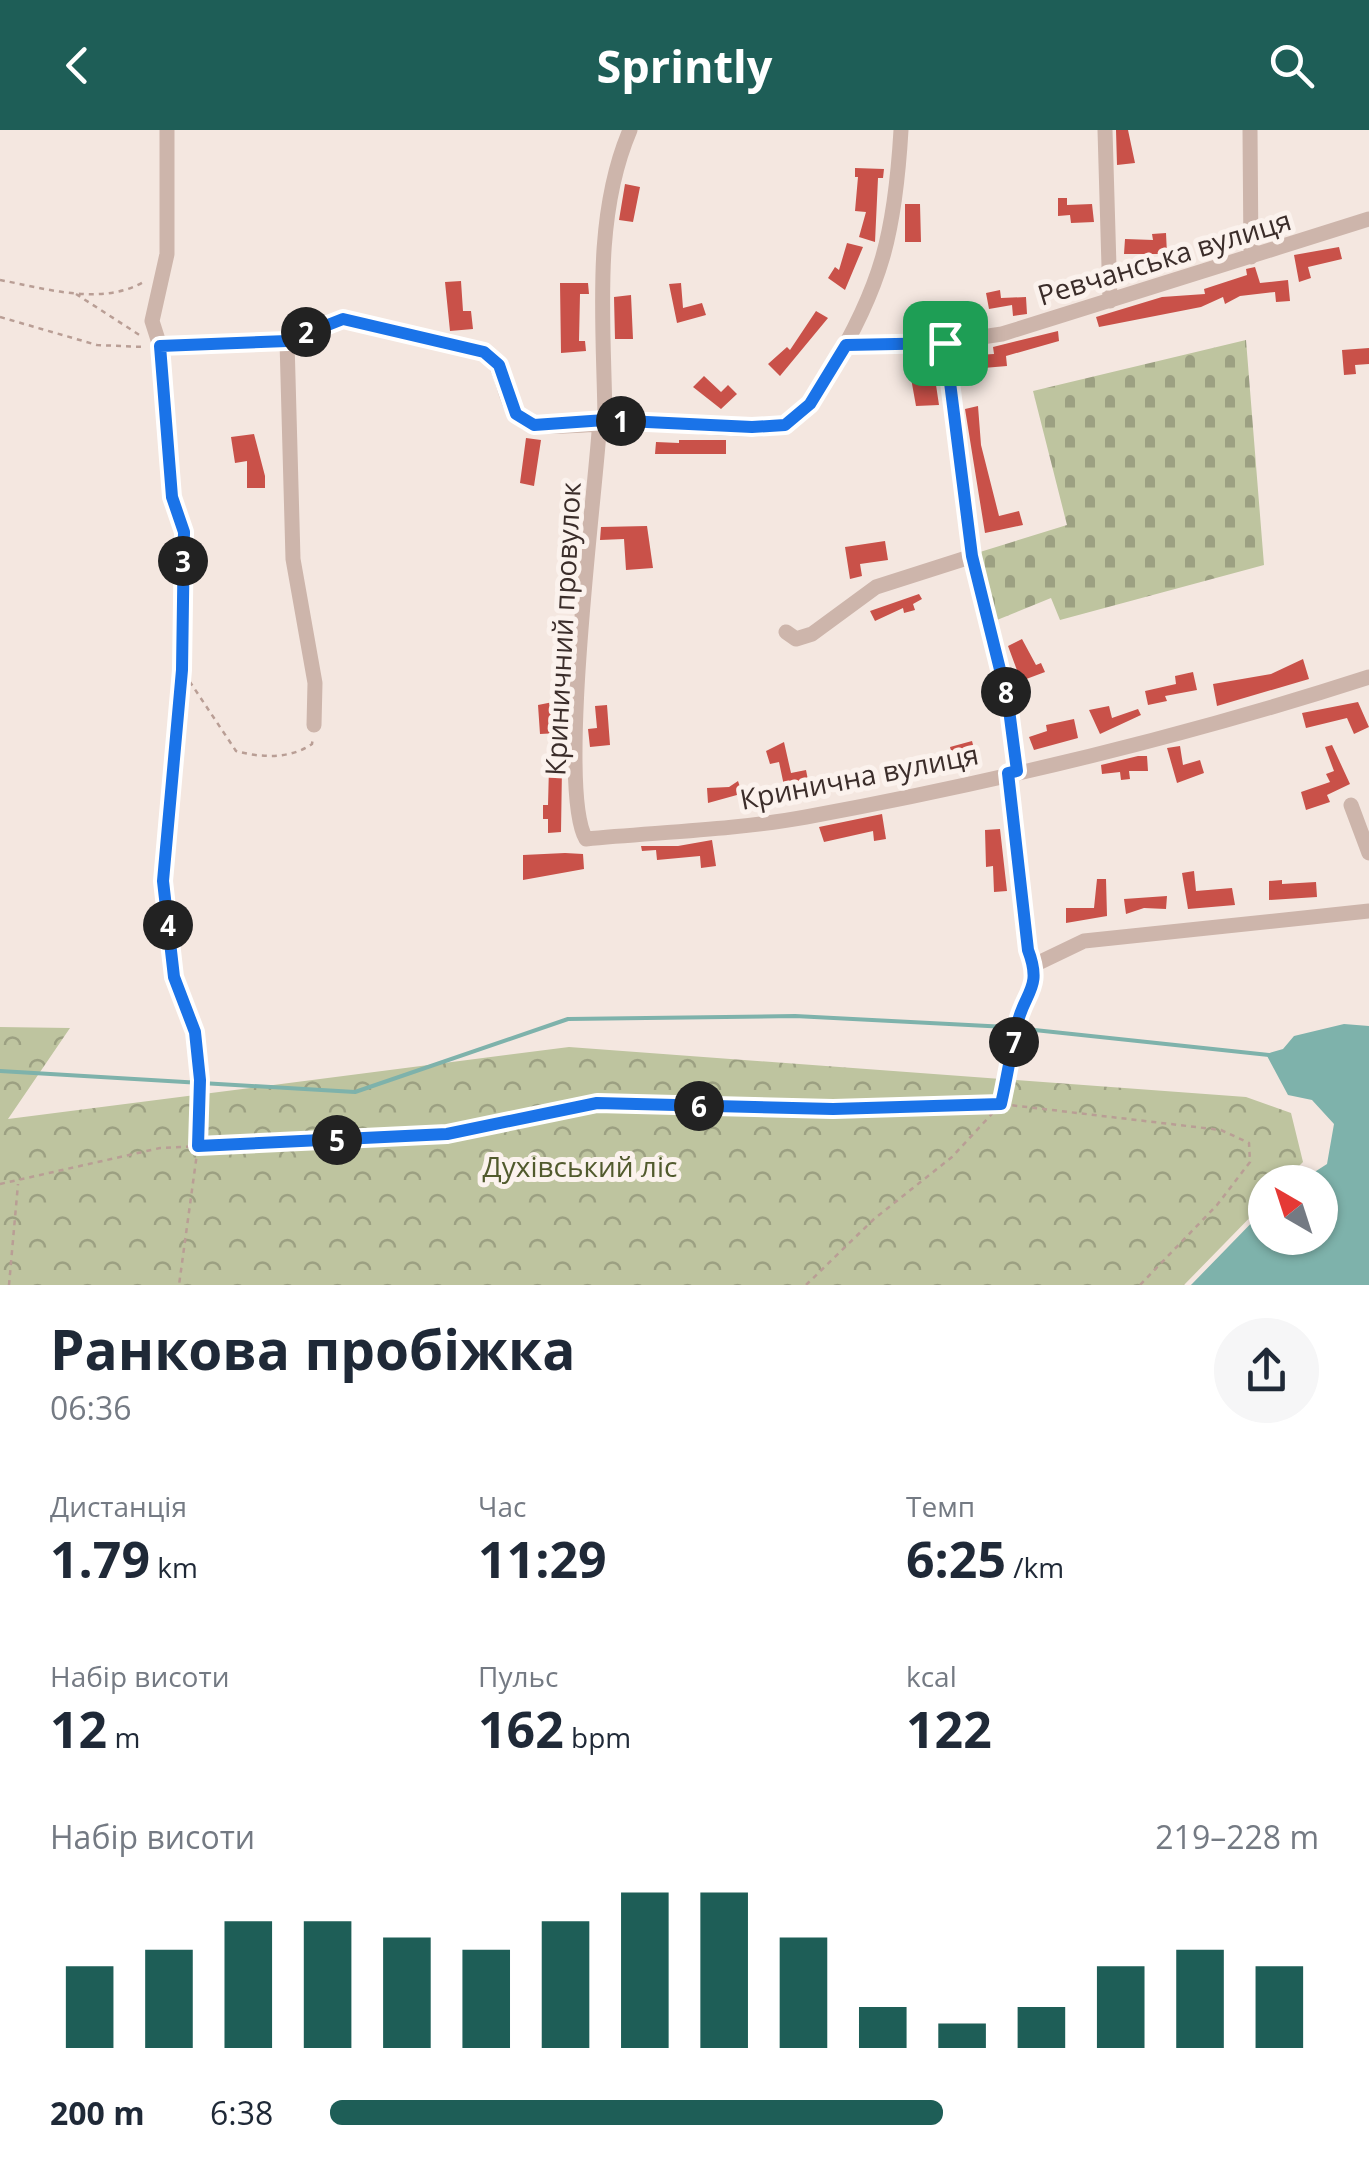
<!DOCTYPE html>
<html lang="uk">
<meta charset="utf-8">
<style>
body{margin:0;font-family:"Open Sans",sans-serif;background:#f6f6f7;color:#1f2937;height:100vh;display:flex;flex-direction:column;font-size:38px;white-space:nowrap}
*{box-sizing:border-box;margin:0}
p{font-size:32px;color:#747a83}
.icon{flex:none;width:55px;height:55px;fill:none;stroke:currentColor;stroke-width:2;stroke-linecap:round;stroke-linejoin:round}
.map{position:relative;height:1155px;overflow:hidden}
.panel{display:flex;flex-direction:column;background:#fff;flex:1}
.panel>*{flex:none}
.needle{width:65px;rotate:321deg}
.buttons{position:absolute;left:1248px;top:1035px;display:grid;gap:20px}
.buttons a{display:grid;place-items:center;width:90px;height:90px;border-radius:50%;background:#fff;box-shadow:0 2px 8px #0004;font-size:50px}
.pin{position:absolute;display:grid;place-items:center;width:85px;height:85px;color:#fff;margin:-42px;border-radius:20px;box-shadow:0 5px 15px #0006}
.km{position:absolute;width:50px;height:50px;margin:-25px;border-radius:50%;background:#222;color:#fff;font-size:28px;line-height:50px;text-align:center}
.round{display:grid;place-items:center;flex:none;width:105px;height:105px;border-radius:52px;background:#f6f6f7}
.headline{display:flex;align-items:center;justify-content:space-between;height:170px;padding:0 50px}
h1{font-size:55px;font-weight:700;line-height:75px}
.metrics{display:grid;grid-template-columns:repeat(3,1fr);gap:15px;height:170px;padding:10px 50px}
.metrics div{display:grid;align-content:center}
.metrics b{font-size:50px;font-weight:700}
.metrics small{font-size:28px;font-weight:400}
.metrics p{font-size:28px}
.chart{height:280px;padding:20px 50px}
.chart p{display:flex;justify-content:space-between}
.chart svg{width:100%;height:180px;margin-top:10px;stroke:#1e5e57;stroke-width:6}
ul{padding:0 50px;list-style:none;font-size:32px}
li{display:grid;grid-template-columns:160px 120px 1fr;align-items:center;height:75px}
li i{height:25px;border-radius:12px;background:#1e5e57}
header{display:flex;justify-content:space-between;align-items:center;height:130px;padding:0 50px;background:#1e5e57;color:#fff;font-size:45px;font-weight:700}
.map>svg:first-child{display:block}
</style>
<header><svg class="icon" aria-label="back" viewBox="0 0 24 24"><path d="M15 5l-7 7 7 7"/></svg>Sprintly<svg class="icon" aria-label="search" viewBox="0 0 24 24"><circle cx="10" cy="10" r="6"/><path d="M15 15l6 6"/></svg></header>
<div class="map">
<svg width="1369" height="1155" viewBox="0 0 1369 1155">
<defs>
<pattern id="forest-crowns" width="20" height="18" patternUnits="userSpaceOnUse" patternTransform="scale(2.5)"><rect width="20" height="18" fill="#bec49f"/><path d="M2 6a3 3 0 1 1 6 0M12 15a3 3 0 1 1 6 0" fill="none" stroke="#9ca082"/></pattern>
<pattern id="cemetery-stones" width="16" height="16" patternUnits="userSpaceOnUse" patternTransform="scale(2.5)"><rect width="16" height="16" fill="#bec49f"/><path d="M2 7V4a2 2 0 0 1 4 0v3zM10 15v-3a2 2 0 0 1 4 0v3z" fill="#9ca082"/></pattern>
</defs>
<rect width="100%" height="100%" fill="#f4e7e0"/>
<path fill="url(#forest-crowns)" d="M0 897 70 898 8 989 569 917 1246 967 1291 983 1303 1032 1283 1052H1265V1072L1184 1155H0Z"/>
<path fill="url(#cemetery-stones)" d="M1246 210 1264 435 1060 490 1051 468 997 490 980 422 1067 395 1033 261Z"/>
<path fill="#7eb2ab" d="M1344 894 1369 896V1155H1191L1265 1079V1108H1320V1052H1299L1327 1034 1334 994 1312 970 1288 965 1266 924 1283 919 1294 906Z"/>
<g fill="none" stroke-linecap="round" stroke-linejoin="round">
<path stroke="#7eb2ab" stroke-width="4" d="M1025 899 1269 925
M0 941 355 962 568 889 795 886 1007 897"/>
</g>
<path fill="#c95149" d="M1116 0H1128L1135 33 1117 35Z
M855 38 884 39 883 48H878L875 112 859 107 866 82 855 81 858 47H855Z
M625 54 640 57 633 92 619 90Z
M1058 68H1067V75L1092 74 1094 92 1071 93 1070 85 1058 86Z
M905 74H920L921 112H905Z
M1166 103 1167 124H1124L1125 109 1153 110 1152 104Z
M847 113 863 117 845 160 828 148 835 137 839 140Z
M1339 117 1342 129 1308 137 1311 148 1299 152 1294 125Z
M1255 137 1260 153 1288 150 1290 171 1276 172 1275 162 1240 166 1225 174 1223 167 1201 177 1099 197 1096 187 1162 167 1205 164 1204 159 1247 145 1246 139Z
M461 151 463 181H471L473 199 450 201 445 152Z
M560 153H588L589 164H580L579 211H585L586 221 561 223Z
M681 153 683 178 702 173 706 185 677 193 669 154Z
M1000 160 1001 168 1026 167 1027 184 1013 186 1012 175 989 179 986 163Z
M631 165 633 209H615L614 167Z
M816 181 828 188 780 246 768 234 787 217 790 220Z
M1058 201 1059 211 1006 226 1007 236 960 240 958 226 994 224 993 217Z
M1369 218V234L1355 235 1356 244 1344 245 1342 220Z
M933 235 939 275 916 276 909 237Z
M704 246 721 262 728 255 737 264 721 279 693 257Z
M978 276 981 315 999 386 1019 381 1023 395 985 403 965 279Z
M254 304 265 346V358H247V331L235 333 231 307Z
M526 308 541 310 534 356 520 353Z
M679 310H726V324H655L656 312 679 313Z
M647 396 653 438 626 440 624 409 600 410 601 397Z
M885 411 888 430 860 434 862 446 850 449 845 417Z
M919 464 922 469 913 474 915 480 904 483 903 478 875 491 870 481Z
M1022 509 1036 535 1041 533 1045 542 1021 551 1008 516Z
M1303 529 1309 549 1217 576 1213 554 1271 544Z
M1193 542 1197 560 1165 566 1167 571 1148 575 1145 561 1176 554 1175 546Z
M558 571 559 603 540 604 538 575Z
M1358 572 1369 597 1354 604 1347 588 1306 598 1302 583Z
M607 575 610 615 590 617 588 599 597 598 595 576Z
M1109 576 1112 588 1138 579 1141 585 1100 604 1089 580Z
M1074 589 1078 608 1034 620 1029 607 1047 601 1046 595Z
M972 611 978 634 956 640 950 617Z
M784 612 791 643 806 640 811 665 787 670 779 632 770 634 766 621Z
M1332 615 1350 654 1327 665 1330 672 1306 680 1301 662 1330 652 1326 644 1334 641 1325 617Z
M1180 616 1183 635 1200 630 1204 643 1177 653 1167 618Z
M1138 626H1147L1148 641H1129L1130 649 1121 650 1120 642 1102 644 1101 635Z
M549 637H562L561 702 548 703V689H543V675H548Z
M738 651 740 657 754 656 755 660 708 673 707 658 729 657Z
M882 684 886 709 874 711 873 701 824 712 819 697Z
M1000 699 1007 761 994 762 993 736 986 737 985 700Z
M712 710 716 736 701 738 700 726 657 730 656 720 642 721 641 716H678Z
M565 723 583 724 584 739 523 750V725Z
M1194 741 1196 761 1232 758 1235 775 1188 779 1182 743Z
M1097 749H1106L1107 786 1066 793V778H1094Z
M1282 750V754L1316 752 1317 767 1269 770V751Z
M1167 766 1166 779 1144 778 1126 784 1124 769Z"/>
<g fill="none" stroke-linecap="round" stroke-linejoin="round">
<path stroke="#b99e95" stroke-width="2.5" stroke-dasharray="5 5" stroke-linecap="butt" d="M0 150C44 158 103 177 145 151
M76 164 141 206
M0 187 97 215 144 217
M161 227 172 367 184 401 182 539 163 751 174 847 195 902 200 950 198 1016 179 1155
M184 543 236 621C261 628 291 629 312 614L313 607
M1010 661 1029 822
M0 1054 160 1018 447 1004 597 973 833 979 1001 974 1221 1000 1249 1013 1250 1032 1217 1075 1140 1155
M9 1155 18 1054
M806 1155 874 1089 952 1027 1001 974 1018 889 1034 862V849"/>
<path stroke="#cdb5ab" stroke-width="15" d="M167 0V124L152 191 160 216 287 211 343 189 484 222C508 238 500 277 525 292 541 302 615 291 639 292 674 293 753 305 784 295 805 288 818 262 828 245 882 156 895 103 901 0
M630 0C592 89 604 195 605 290L599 302C594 375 557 660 586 709 659 702 735 700 806 687 995 652 1187 606 1369 547
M1105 0 1110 171
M1250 0 1251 127
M287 211 293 429 315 553 314 595
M945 213 973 426 1008 572 1017 641
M846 215 921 216 1002 204 1369 89
M786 502 796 509 812 504 876 457 973 426
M1351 675 1369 723
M1034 835 1084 811 1369 781"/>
</g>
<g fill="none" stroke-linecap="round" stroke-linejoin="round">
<g stroke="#fff" stroke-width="20">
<path id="route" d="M343 189 484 222 499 235 516 284 534 295 605 290 752 297 785 295 810 274 846 215 945 213 972 426 1008 572 1017 641 1008 643 1028 820C1043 859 1024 862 1017 895 1011 921 1007 948 1001 974L833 979 597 973 447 1004 198 1016 200 950 195 902 174 847 163 751 182 540 184 402 172 367 160 216 287 211Z"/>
</g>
<use href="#route" stroke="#1a73e8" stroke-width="12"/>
</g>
<g text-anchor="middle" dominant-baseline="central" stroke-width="10" stroke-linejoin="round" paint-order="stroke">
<g font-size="28" fill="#3b2d2a" stroke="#fbf2ed">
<text transform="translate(1164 127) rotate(-17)">Ревчанська вулиця</text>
<text transform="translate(562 499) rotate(-87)">Криничний провулок</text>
<text transform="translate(859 646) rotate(-11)">Кринична вулиця</text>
</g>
<g font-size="28" fill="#515a2d" stroke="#fbf2ed">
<text x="580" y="1036">Духівський ліс</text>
</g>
</g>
</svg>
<div class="buttons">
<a><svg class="needle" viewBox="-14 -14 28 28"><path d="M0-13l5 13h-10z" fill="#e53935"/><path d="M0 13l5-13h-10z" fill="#747a83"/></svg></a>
</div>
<div class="pin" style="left:945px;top:213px;background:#1e9e55"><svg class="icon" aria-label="arrive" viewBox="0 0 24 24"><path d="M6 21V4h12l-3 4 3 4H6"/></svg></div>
<b class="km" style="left:621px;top:291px">1</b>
<b class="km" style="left:306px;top:202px">2</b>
<b class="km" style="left:183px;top:431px">3</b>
<b class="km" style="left:168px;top:795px">4</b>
<b class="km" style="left:337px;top:1010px">5</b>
<b class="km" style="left:699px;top:976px">6</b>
<b class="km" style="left:1014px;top:912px">7</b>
<b class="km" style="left:1006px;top:562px">8</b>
</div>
<section class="panel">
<div class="headline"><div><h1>Ранкова пробіжка</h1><p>06:36</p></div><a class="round"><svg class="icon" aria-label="share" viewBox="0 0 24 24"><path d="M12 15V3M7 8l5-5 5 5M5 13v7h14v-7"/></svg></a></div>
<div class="metrics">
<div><p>Дистанція</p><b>1.79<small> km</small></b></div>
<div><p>Час</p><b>11:29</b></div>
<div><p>Темп</p><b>6:25<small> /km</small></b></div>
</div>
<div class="metrics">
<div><p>Набір висоти</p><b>12<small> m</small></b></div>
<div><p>Пульс</p><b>162<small> bpm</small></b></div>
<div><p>kcal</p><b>122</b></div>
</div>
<div class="chart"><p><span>Набір висоти</span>219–228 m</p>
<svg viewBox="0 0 160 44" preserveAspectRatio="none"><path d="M5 44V24M15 44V20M25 44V13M35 44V13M45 44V17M55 44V20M65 44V13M75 44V6M85 44V6M95 44V17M105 44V34M115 44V38M125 44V34M135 44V24M145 44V20M155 44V24"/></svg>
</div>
<ul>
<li><b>200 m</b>6:38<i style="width:62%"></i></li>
</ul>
</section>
